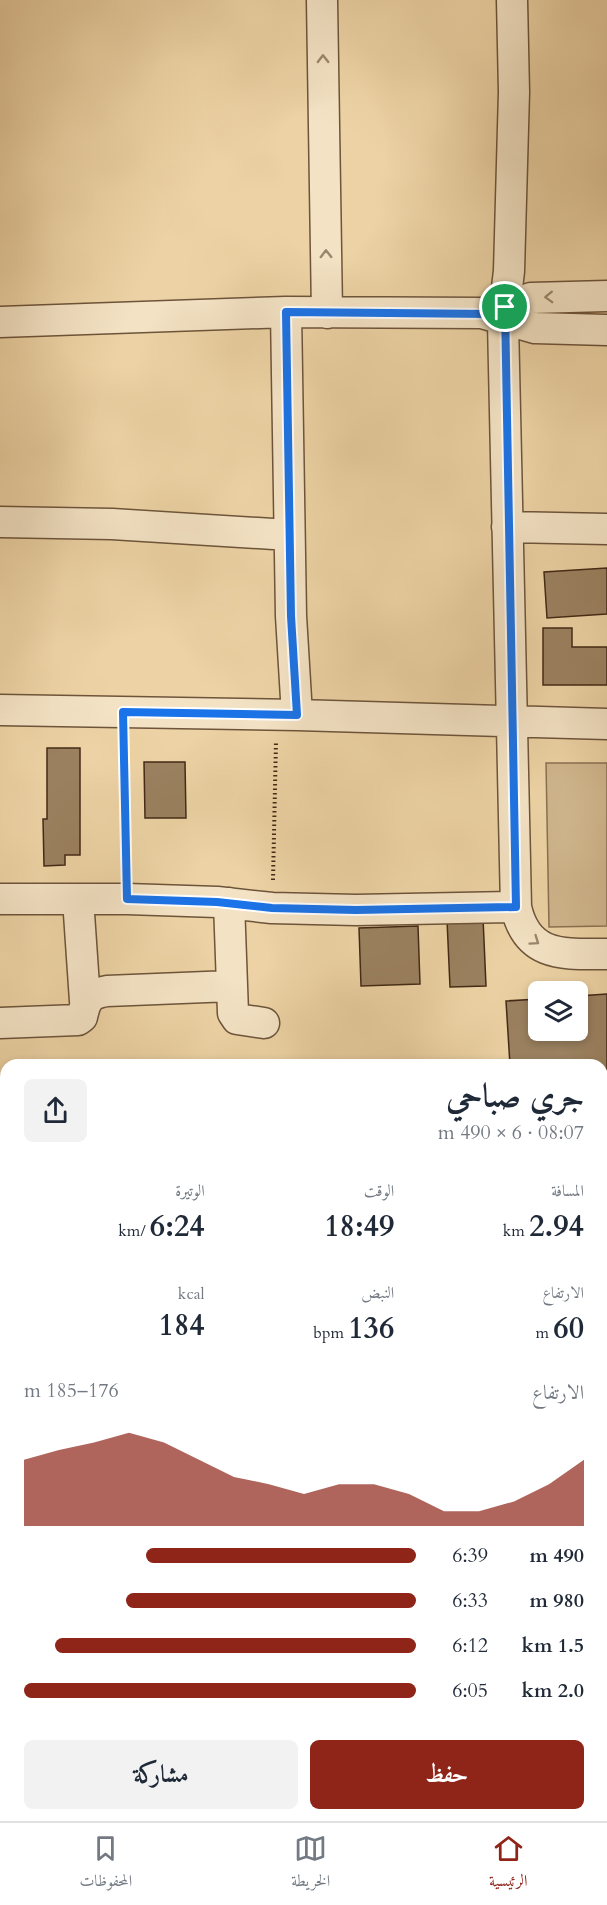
<!DOCTYPE html>
<html lang="ar">
<meta charset="utf-8">
<style>
body{margin:0;font-family:Cardo,Amiri,serif;background:#f2f2f3;color:#1f2937;direction:rtl;height:100vh;display:flex;flex-direction:column;font-size:22px;white-space:nowrap}
*{box-sizing:border-box;margin:0}
p{font-size:20px;color:#747a83}
.icon{flex:none;width:33px;height:33px;fill:none;stroke:currentColor;stroke-width:2;stroke-linecap:round;stroke-linejoin:round}
.map{position:relative;flex:1;overflow:hidden;direction:ltr}
.sheet{position:absolute;left:0px;top:1059px;width:608px;height:762px;display:flex;flex-direction:column;background:#fff;border-radius:18px 18px 0 0;box-shadow:0 3px 9px #0003;direction:rtl}
.sheet>*{flex:none}
.tools{position:absolute;left:528px;top:981px;display:grid;gap:12px}
.tools a{display:grid;place-items:center;width:60px;height:60px;border-radius:9px;background:#fff;box-shadow:0 3px 9px #0003;font-size:30px}
.pin{position:absolute;display:grid;place-items:center;width:51px;height:51px;color:#fff;margin:-26px;border:3px solid #fff;border-radius:50%;box-shadow:0 2px 6px #0007}
.round{display:grid;place-items:center;flex:none;width:63px;height:63px;border-radius:9px;background:#f2f2f3}
.overview{display:flex;align-items:center;justify-content:space-between;height:102px;padding:0 24px}
h1{font-size:33px;font-weight:600;line-height:45px}
.metrics{display:grid;grid-template-columns:repeat(3,1fr);gap:9px;height:102px;padding:6px 24px}
.metrics div{display:grid;align-content:center}
.metrics b{font-size:30px;font-weight:600}
.metrics small{font-size:16px;font-weight:400}
.metrics p{font-size:16px}
.chart{height:168px;padding:12px 24px}
.chart p{display:flex;justify-content:space-between}
.chart svg{width:100%;height:108px;margin-top:6px;fill:#8f2418;opacity:.7}
.action{display:flex;gap:12px;margin-top:auto;padding:12px 24px}
.action a{flex:1;height:69px;border-radius:9px;background:#8f2418;color:#fff;font-size:24px;font-weight:600;line-height:69px;text-align:center}
.action a+a{background:#f2f2f3;color:#1f2937}
ul{padding:0 24px;list-style:none;font-size:20px}
li{display:grid;grid-template-columns:96px 72px 1fr;align-items:center;height:45px}
li i{height:15px;border-radius:8px;background:#8f2418}
.menu{display:flex;justify-content:space-around;align-items:center;height:84px;border-top:2px solid #e0e1e3;background:#fff;font-size:16px;color:#747a83}
.menu a{display:grid;justify-items:center;gap:3px}
.menu .selected{color:#8f2418}
.map>svg:first-child{display:block}
</style>
<div class="map">
<svg width="607" height="1821" viewBox="0 0 607 1821">
<rect width="100%" height="100%" fill="#ecd2a4"/>
<filter id="stains"><feTurbulence type="fractalNoise" baseFrequency=".00333" numOctaves="4"/><feColorMatrix values="0 0 0 0 .2 0 0 0 0 .09 0 0 0 0 .02 0 0 0 .5 -.17"/></filter>
<radialGradient id="worn" r=".72"><stop offset=".6" stop-color="#630" stop-opacity="0"/><stop offset="1" stop-color="#630" stop-opacity=".3"/></radialGradient>
<path fill="#cfb58c" stroke="#897051" stroke-width="1.5" d="M546 763H607V926L549 927Z"/>
<path fill="#9b8160" stroke="#432a16" stroke-width="1.5" d="M607 568V614L547 618 544 572Z
M543 628H572V647H607V685H543Z
M47 748H80V855H65V865L44 866 43 819H47Z
M144 762H185L186 818H145Z
M483 918 486 986 450 987 447 920Z
M418 926 420 984 361 986 359 928Z
M607 994V1083L602 1084V1065H510L506 1001 538 999V1030H578V996Z
M607 1367V1512L602 1513V1368Z"/>
<g fill="none" stroke-linecap="round" stroke-linejoin="round">
<g stroke="#6d543a" stroke-width="33">
<path id="minor" d="M322 0 327 313
M512 0 514 92 509 271 503 322 516 907C527 958 564 954 607 954
M286 312 291 616 297 715
M491 314 531 298 607 296
M0 322 286 312 482 313 535 328 607 330
M0 522 112 524 289 535
M507 527 607 529
M0 710 297 715 607 724
M0 899H127L217 902 272 908 356 910 516 907
M78 899 85 1001
M229 903 233 1013 237 1019 264 1023
M0 1023 78 1020 82 1017C86 999 89 994 107 991L231 986"/>
</g>
<path stroke="#432a16" stroke-width="4" stroke-dasharray="1.5 3" stroke-linecap="butt" d="M124 741 126 871
M273 880 276 741"/>
<use href="#minor" stroke="#f3e2c4" stroke-width="30"/>
<g stroke="#432a16" stroke-width="7">
<path id="rail" d="M602 1110H607
M0 1126H6
M602 1126 607 1125
M0 1141H6
M602 1174 607 1173
M0 1193H6
M602 1207H607
M0 1231H6
M602 1239H607
M0 1254H6
M602 1285 607 1284
M0 1295H6"/>
</g>
<use href="#rail" stroke="#f3e2c4" stroke-width="4.5" stroke-dasharray="14" stroke-linecap="butt"/>
</g>
<defs><path id="oneway-chevron" d="M-2-3.5L2.5 0L-2 3.5" fill="none" stroke-width="1.6" stroke-linecap="round" stroke-linejoin="round" transform="scale(1.5)"/></defs>
<g stroke="#9b866d">
<use href="#oneway-chevron" transform="translate(323 59) rotate(-91)"/>
<use href="#oneway-chevron" transform="translate(326 254) rotate(-91)"/>
<use href="#oneway-chevron" transform="translate(549 297) rotate(178)"/>
<use href="#oneway-chevron" transform="translate(535 941) rotate(35)"/>
</g>
<g fill="none" stroke-linecap="round" stroke-linejoin="round">
<g stroke="#fff" stroke-width="12">
<path id="route" d="M505 307 516 907 356 910 272 908 217 902 127 899 123 712 297 715 291 616 286 312 491 314Z"/>
</g>
<use href="#route" stroke="#1a73e8" stroke-width="8"/>
</g>
<rect width="100%" height="100%" filter="url(#stains)"/>
<rect width="100%" height="100%" fill="url(#worn)"/>
</svg>
<div class="tools">
<a><svg class="icon" aria-label="layers" viewBox="0 0 24 24"><path d="M12 4l9 5-9 5-9-5zM3 14l9 5 9-5"/></svg></a>
</div>
<div class="pin" style="left:505px;top:307px;background:#1e9e55"><svg class="icon" aria-label="arrive" viewBox="0 0 24 24"><path d="M6 21V4h12l-3 4 3 4H6"/></svg></div>
<section class="sheet">
<div class="overview"><div><h1>جري صباحي</h1><p>08:07 · 6 × 490 m</p></div><a class="round"><svg class="icon" aria-label="share" viewBox="0 0 24 24"><path d="M12 15V3M7 8l5-5 5 5M5 13v7h14v-7"/></svg></a></div>
<div class="metrics">
<div><p>المسافة</p><b>2.94<small> km</small></b></div>
<div><p>الوقت</p><b>18:49</b></div>
<div><p>الوتيرة</p><b>6:24<small> /km</small></b></div>
</div>
<div class="metrics">
<div><p>الارتفاع</p><b>60<small> m</small></b></div>
<div><p>النبض</p><b>136<small> bpm</small></b></div>
<div><p>kcal</p><b>184</b></div>
</div>
<div class="chart"><p><span>الارتفاع</span>176–185 m</p>
<svg viewBox="0 0 160 44" preserveAspectRatio="none"><path d="M0 44V17L10 13L20 10L30 6L40 10L50 17L60 24L70 27L80 31L90 27L100 27L110 31L120 38L130 38L140 34L150 27L160 17V44z"/></svg>
</div>
<ul>
<li><b>490 m</b>6:39<i style="width:69%"></i></li>
<li><b>980 m</b>6:33<i style="width:74%"></i></li>
<li><b>1.5 km</b>6:12<i style="width:92%"></i></li>
<li><b>2.0 km</b>6:05<i style="width:100%"></i></li>
</ul>
<div class="action"><a>حفظ</a><a>مشاركة</a></div>
</section>
</div>
<nav class="menu">
<a class="selected"><svg class="icon" aria-label="home" viewBox="0 0 24 24"><path d="M3 11l9-7 9 7M6 9v11h12V9"/></svg>الرئيسية</a>
<a><svg class="icon" aria-label="map" viewBox="0 0 24 24"><path d="M3 6l6-2 6 2 6-2v14l-6 2-6-2-6 2zM9 4v14M15 6v14"/></svg>الخريطة</a>
<a><svg class="icon" aria-label="saved" viewBox="0 0 24 24"><path d="M7 4h10v16l-5-4-5 4z"/></svg>المحفوظات</a>
</nav>
